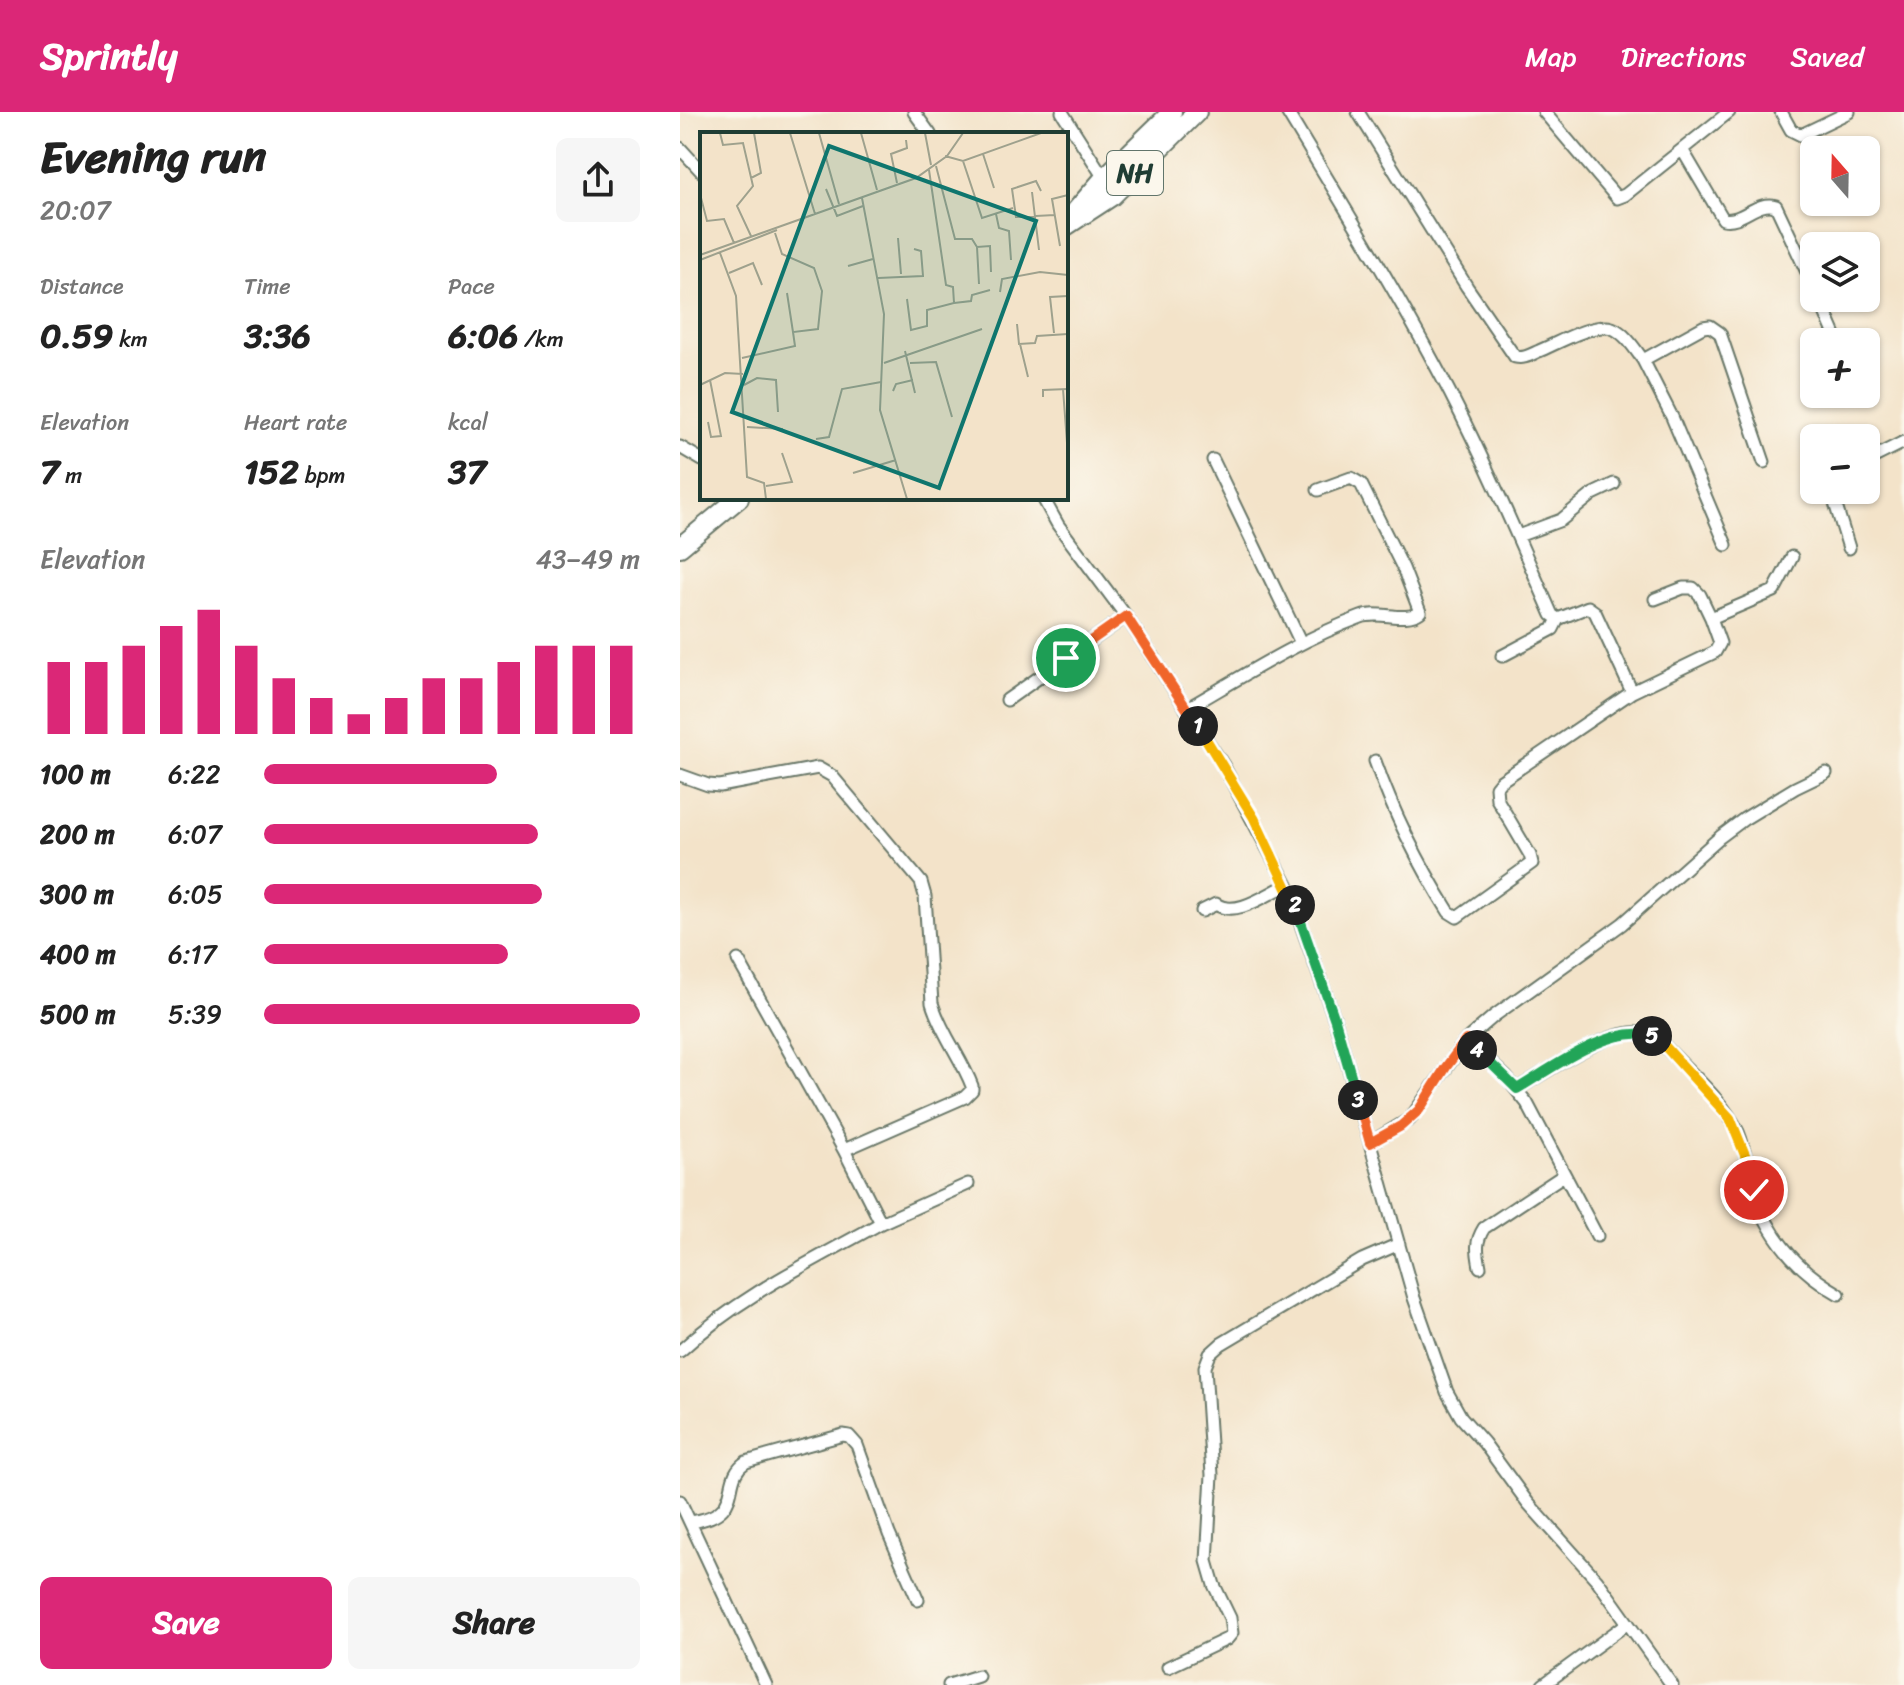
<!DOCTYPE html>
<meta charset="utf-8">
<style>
body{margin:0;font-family:Sriracha,sans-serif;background:#f6f6f6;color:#222;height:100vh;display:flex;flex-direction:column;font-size:30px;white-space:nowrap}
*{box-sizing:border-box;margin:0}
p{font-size:26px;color:#767676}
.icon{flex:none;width:44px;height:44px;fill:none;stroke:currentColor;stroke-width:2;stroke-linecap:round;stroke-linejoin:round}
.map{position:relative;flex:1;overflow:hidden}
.sheet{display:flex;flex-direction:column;background:#fff;width:680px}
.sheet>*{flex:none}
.needle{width:52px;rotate:340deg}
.tools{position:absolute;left:1120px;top:24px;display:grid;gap:16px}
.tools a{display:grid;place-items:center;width:80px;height:80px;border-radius:12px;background:#fff;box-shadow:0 2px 6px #0004;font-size:40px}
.pin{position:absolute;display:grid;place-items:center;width:68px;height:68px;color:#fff;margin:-34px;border:4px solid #fff;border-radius:50%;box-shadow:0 2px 8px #0007}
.km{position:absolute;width:40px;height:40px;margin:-20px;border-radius:50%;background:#222;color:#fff;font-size:22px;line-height:40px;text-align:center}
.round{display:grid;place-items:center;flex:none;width:84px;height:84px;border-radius:12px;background:#f6f6f6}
.summary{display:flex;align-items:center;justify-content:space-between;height:136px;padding:0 40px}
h1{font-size:44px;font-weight:700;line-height:60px}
.figures{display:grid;grid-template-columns:repeat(3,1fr);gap:12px;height:136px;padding:8px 40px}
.figures div{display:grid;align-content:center}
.figures b{font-size:34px;font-weight:700}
.figures small{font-size:22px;font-weight:400}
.figures p{font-size:22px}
.chart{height:224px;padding:16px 40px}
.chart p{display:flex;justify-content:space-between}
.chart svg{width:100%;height:144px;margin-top:8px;stroke:#db2777;stroke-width:6}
.button{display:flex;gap:16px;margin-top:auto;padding:16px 40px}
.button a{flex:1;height:92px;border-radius:12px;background:#db2777;color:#fff;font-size:32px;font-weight:700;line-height:92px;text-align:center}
.button a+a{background:#f6f6f6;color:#222}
ul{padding:0 40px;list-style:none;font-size:26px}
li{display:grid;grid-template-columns:128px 96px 1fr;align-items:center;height:60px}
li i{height:20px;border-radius:10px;background:#db2777}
header{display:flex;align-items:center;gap:48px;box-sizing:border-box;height:112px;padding:0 40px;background:#db2777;color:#fff}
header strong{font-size:38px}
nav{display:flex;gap:44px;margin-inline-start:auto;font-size:28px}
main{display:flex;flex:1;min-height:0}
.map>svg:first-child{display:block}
</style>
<header>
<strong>Sprintly</strong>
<nav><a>Map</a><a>Directions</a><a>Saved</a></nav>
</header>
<main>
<section class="sheet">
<div class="summary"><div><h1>Evening run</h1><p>20:07</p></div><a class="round"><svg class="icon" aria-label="share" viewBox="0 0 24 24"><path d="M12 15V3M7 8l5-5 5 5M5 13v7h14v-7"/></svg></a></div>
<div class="figures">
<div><p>Distance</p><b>0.59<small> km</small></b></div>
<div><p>Time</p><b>3:36</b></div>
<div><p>Pace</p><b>6:06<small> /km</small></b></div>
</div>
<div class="figures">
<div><p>Elevation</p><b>7<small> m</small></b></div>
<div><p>Heart rate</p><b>152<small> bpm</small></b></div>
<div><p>kcal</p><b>37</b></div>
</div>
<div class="chart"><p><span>Elevation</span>43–49 m</p>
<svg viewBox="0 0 160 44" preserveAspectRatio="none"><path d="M5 44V22M15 44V22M25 44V17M35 44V11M45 44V6M55 44V17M65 44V27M75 44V33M85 44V38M95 44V33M105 44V27M115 44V27M125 44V22M135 44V17M145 44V17M155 44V17"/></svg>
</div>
<ul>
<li><b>100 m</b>6:22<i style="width:62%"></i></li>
<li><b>200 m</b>6:07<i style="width:73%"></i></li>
<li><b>300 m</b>6:05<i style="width:74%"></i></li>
<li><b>400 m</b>6:17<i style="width:65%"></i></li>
<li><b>500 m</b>5:39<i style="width:100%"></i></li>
</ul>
<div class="button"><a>Save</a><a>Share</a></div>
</section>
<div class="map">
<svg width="1224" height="1573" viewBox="0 0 1224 1573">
<rect width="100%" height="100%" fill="#fbf7ec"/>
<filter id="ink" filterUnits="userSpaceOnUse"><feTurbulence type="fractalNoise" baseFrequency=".0125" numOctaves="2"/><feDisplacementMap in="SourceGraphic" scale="16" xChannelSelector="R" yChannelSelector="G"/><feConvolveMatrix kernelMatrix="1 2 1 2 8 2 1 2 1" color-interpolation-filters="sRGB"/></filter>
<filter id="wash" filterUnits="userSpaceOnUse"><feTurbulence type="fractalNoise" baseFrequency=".006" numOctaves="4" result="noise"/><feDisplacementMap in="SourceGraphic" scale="32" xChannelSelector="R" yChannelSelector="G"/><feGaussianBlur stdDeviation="1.8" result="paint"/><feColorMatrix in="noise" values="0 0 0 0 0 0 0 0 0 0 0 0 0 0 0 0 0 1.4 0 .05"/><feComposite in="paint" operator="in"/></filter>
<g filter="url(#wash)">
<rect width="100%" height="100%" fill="#f3e3c9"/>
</g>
<g filter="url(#ink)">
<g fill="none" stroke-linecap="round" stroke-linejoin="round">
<g stroke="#697768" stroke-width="15">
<path id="minor" d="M234 0 250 22
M382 0 424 66
M607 0C663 93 720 185 770 281 807 353 839 428 872 503L878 507 908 495 915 500 952 580 821 669 816 675 817 687 850 743 852 751 777 805 769 800C739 752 714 703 695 649
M678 0 787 175 835 245C844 247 850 243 859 239 876 232 914 210 932 216 945 221 955 237 963 248L1023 215 1030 214 1040 221 1084 350
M864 0 937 86 945 83 1049 0
M1101 0 1111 18 1121 23 1169 0
M0 36 22 60
M1003 39 1043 107C1063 111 1076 88 1096 94L1134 175
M1139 186 1158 230
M963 248 992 305 1046 433
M0 335 22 348
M533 348 621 531
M1186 349 1224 330
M1151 378 1169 436
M363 386 378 413 446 504 543 653 607 773 655 908 734 1186 767 1280 781 1305 804 1331 848 1391 917 1468 992 1573
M838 424 881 408 913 382 934 372
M975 487 1003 476H1013L1020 483 1031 506
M822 544 873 517 878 507
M952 580 1035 540 1040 531 1031 506 1094 479 1112 445
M327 588 446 504
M506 597C563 564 619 528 681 505 699 498 725 511 740 500L723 456 681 372 671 366 638 378
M0 663 28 673 40 674 138 656 152 664 241 770 245 784 252 891C261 921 281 945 292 974V978L285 985 164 1038 201 1111C131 1150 59 1184 0 1239
M522 799 536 792C556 806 587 782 607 773
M58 848 164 1038
M786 928 826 965 847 991 917 1124
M837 977C864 961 928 917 959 921 968 922 974 926 982 931 1007 959 1042 986 1058 1020 1066 1039 1068 1060 1074 1080 1089 1125 1118 1159 1159 1182
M690 1031 730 1007 786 928 814 904 942 812 1040 725 1064 707 1115 676 1146 661
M201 1111 288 1072
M800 1155C797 1139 795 1130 804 1116L884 1063
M0 1389 86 1573
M10 1410C68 1402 39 1367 66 1350L163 1323 169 1324 177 1333 209 1422 238 1488
M488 1555 547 1527 552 1521 550 1506 534 1473 527 1449 532 1363 525 1255 530 1242 541 1232 682 1148 719 1132
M269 1573 298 1564
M863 1573 948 1511"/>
</g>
<g stroke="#697768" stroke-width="22">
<path id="trunk" d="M393 102 424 66 492 0
M386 114 432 84 517 0
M0 435 59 386"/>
</g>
<use href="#minor" stroke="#fff" stroke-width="11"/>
<use href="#trunk" stroke="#fff" stroke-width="18"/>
</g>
</g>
<g fill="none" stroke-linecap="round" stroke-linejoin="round" filter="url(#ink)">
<g stroke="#fff" stroke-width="16">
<path id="split-1" d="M386 546 446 504 518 614"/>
</g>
<g stroke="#fff" stroke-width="16">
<path id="split-2" d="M518 614 574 706 615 793"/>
</g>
<g stroke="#fff" stroke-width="16">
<path id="split-3" d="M615 793 655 908 678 988"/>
</g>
<g stroke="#fff" stroke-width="16">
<path id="split-4" d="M678 988 690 1031 721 1014 739 998 766 955 786 928 797 938"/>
</g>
<g stroke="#fff" stroke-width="16">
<path id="split-5" d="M797 938 837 977C871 957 932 911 972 924"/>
</g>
<g stroke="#fff" stroke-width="16">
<path id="split-6" d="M972 924 982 931 1050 1006 1065 1043 1074 1078"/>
</g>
<use href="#split-1" stroke="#f0652b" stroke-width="10"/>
<use href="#split-2" stroke="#f5b400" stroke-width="10"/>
<use href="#split-3" stroke="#22a559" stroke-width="10"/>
<use href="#split-4" stroke="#f0652b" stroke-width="10"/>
<use href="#split-5" stroke="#22a559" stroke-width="10"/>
<use href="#split-6" stroke="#f5b400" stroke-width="10"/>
</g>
<g text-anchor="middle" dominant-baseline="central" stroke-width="7" stroke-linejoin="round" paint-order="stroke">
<rect fill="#fbf7ec" stroke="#61756b" stroke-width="2" x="427" y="39" width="56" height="44" rx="6"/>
<g font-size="26" font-weight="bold" fill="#1f3d34">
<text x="455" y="61">NH</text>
</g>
</g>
<g transform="translate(20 20)">
<rect width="368" height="368" fill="#f3e3c9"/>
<path fill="none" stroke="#9ea18d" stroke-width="2" d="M20 1 23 13 43 11 53 54 37 74 51 104M90 1 115 82M119 1 139 72M161 1 177 58M225 1 231 33M283 22 294 56M245 24 263 29 341 1M263 29 282 86 313 76M236 34 255 107H272L277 115 290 114 291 140M51 46 61 41 54 1M197 51 191 22 207 16 206 8M126 57 137 84 163 74M341 59 336 49 312 57 316 85 355 83M332 60 339 118M0 62 7 89 24 87 34 111M162 66 184 182 180 278 207 367M296 82 299 96 309 99 311 128M198 106 201 142M360 114 352 67 368 63M277 115 279 152M20 121 36 164 47 345 64 351 66 367M0 123 216 46 247 24 263 1M0 128 77 98M148 134 173 127M29 141 53 131 62 153M178 146 223 144 221 119 214 117M300 160 302 147 340 140 368 143M87 161 93 200M207 167 211 198 227 194V178L254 171 253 155 246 153 229 38M254 171 271 169 272 163 290 158M0 186V214M317 192 319 212 335 211 337 204 368 202M354 201 350 165 368 164M320 212 328 245M205 219 215 261M42 226 95 214 93 200 118 197 122 159 114 136 82 122 75 101M184 231 282 197M210 231 236 230 252 285M0 253 25 241 43 242M44 253 57 246 76 248 78 280M363 257 367 311M193 259 196 252 213 248M343 265V258L368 257M8 290 11 305 21 304 10 248M47 295 83 297M116 307 129 305 142 257 181 250M153 341 196 328M66 354 92 350 82 321"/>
<path fill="#0f766e" fill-opacity="0.15" stroke="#0f766e" stroke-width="4" d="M129 14 336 89 239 356 32 280Z"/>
<rect width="368" height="368" fill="none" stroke="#1f3d34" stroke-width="4"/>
</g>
</svg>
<div class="tools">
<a><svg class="needle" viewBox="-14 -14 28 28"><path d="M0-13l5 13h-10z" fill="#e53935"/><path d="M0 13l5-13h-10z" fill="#767676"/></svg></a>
<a><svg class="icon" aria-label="layers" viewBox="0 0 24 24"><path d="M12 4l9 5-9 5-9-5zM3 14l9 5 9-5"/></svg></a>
<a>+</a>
<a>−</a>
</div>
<div class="pin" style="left:386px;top:546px;background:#1e9e55"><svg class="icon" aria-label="arrive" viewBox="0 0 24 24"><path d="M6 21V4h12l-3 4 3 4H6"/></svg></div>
<div class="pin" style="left:1074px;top:1078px;background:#d93025"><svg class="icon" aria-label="check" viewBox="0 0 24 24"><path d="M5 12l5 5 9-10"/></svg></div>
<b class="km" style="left:518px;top:614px">1</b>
<b class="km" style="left:615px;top:793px">2</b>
<b class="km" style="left:678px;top:988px">3</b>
<b class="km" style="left:797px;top:938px">4</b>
<b class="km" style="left:972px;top:924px">5</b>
</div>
</main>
